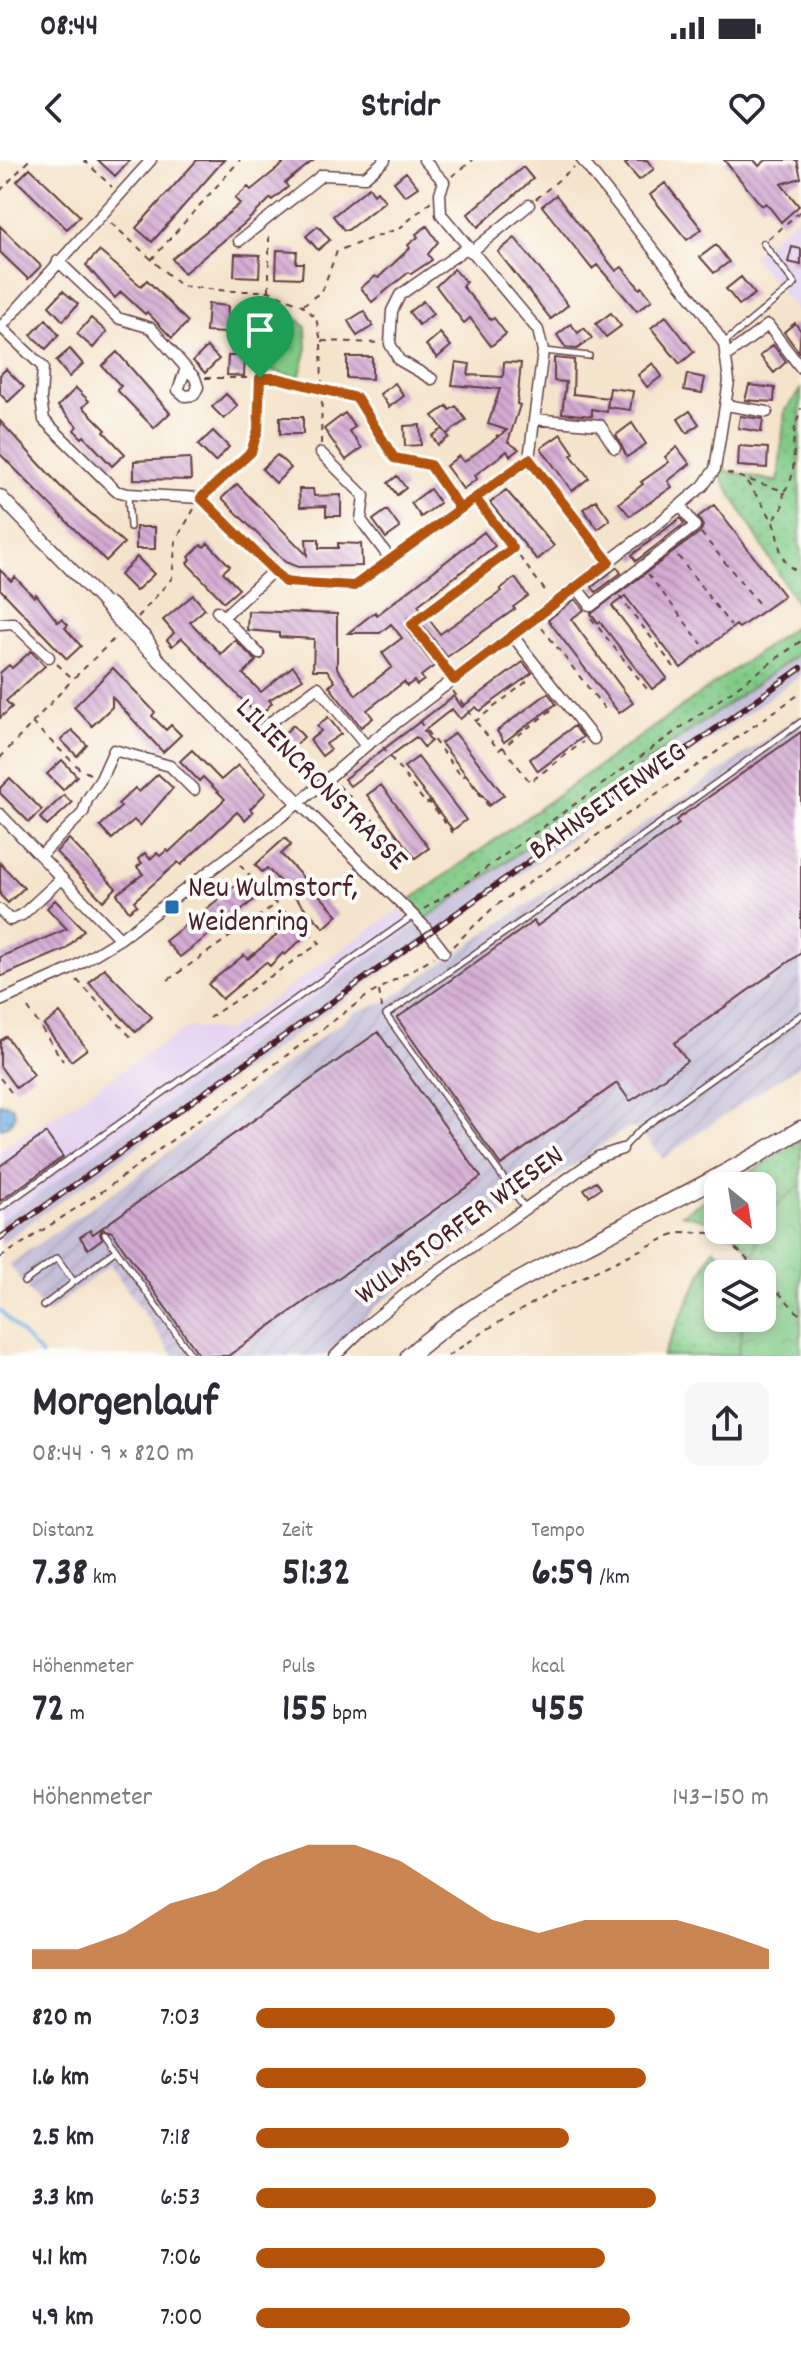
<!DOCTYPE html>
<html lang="de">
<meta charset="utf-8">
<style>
body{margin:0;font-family:Dekko,sans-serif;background:#f7f7f7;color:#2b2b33;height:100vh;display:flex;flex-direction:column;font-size:30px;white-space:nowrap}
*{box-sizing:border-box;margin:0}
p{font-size:26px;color:#7c7c81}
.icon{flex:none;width:44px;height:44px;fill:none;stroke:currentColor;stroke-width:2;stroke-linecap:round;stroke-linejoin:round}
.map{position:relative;height:1196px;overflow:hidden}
.side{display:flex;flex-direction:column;background:#fff;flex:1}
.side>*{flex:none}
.needle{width:52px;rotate:150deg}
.fabs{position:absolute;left:704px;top:1012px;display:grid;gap:16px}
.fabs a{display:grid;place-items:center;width:72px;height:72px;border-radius:16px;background:#fff;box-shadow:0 4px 12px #0003;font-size:40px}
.pin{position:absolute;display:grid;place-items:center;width:68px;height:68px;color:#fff;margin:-82px -34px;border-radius:50% 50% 50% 0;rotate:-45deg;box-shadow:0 0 8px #0007}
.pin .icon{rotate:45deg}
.round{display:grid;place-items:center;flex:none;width:84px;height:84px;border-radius:16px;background:#f7f7f7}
.headline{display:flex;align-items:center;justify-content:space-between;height:136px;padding:0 32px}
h1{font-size:44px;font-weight:700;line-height:60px}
.stats{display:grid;grid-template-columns:repeat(3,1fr);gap:12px;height:136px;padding:8px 32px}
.stats div{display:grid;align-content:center}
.stats b{font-size:40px;font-weight:700}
.stats small{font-size:22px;font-weight:400}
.stats p{font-size:22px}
.chart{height:224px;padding:16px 32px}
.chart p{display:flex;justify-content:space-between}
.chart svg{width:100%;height:144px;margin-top:8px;fill:#b45309;opacity:.7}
ul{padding:0 32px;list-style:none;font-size:26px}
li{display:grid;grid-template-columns:128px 96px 1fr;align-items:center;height:60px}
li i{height:20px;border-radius:10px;background:#b45309}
.status{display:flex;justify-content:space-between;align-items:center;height:56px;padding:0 40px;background:#fff;direction:ltr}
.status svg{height:22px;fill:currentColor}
header{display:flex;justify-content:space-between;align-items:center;height:104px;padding:0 32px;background:#fff;font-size:36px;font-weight:700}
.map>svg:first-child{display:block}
</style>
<div class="status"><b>08:44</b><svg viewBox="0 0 49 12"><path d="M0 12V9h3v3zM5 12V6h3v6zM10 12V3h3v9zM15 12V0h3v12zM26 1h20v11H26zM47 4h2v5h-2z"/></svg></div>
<header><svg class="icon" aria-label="back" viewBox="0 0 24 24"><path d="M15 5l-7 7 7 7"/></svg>Stridr<svg class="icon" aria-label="heart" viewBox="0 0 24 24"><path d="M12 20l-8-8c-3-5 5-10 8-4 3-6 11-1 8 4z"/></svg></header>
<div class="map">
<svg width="801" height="1196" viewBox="0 0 801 1196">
<defs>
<pattern id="industrial-furrows" width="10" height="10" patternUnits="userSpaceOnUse" patternTransform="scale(2)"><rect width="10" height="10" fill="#c6c0d9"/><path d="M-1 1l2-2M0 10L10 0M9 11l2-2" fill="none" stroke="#aca5ba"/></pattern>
<pattern id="grass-dots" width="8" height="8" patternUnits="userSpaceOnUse" patternTransform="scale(2)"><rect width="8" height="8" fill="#81cb87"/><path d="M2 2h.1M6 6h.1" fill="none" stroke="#71ae75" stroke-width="1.8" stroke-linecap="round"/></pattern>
<pattern id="park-crowns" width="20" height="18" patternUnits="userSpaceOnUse" patternTransform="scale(2)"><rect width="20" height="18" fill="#81cb87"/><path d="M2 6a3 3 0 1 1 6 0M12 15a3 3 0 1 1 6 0" fill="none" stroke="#71ae75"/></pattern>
<pattern id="water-ripples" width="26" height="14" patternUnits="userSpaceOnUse" patternTransform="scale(2)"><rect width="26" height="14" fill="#75b6ea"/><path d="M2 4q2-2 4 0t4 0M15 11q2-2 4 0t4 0" fill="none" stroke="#6293be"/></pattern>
<pattern id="building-back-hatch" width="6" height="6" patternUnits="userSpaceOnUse" patternTransform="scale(2)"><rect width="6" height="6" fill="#d3aad3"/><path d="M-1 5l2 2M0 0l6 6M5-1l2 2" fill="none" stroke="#ad8aab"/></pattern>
</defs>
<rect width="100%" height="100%" fill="#fdfcf7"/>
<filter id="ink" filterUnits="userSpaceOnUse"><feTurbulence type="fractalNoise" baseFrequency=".0125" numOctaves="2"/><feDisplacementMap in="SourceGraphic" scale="16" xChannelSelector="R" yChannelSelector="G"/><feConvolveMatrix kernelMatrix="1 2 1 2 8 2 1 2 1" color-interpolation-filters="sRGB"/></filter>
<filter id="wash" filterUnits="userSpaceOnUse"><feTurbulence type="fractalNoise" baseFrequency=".006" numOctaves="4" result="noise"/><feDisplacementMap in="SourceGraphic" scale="32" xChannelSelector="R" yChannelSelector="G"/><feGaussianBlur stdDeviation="1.8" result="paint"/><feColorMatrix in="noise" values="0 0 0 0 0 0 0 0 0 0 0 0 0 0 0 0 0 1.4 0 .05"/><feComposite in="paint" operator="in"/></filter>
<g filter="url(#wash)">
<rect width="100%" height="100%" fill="#f5e4cc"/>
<path fill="#e4d3f1" d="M801 54V158L752 95Z
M400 748 416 766 0 1061V991L188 867 227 871Z"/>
<path fill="url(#industrial-furrows)" d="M801 555V904L708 966 663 999 639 969 628 968 622 971 400 1128 375 1147 324 1196H174L110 1105 46 1154 9 1104 138 1015 355 852 389 840Z"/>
<path fill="#c6c0d9" d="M801 491V515L0 1084V1061Z"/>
<path fill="url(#grass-dots)" stroke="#667559" stroke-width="2" d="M801 229C801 274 797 317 801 361 801 372 797 382 801 392V451L721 317 722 310 778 322 785 251Z
M801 462V492L427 758 409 741Z
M801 980V1144L730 1070H762V1026H728Z
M718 1032V1063L682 1054Z
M714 1088 739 1114H718V1158H762L801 1196H662Z"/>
<path fill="url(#park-crowns)" stroke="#667559" stroke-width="2" d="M269 146 292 154 306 167 307 188 299 218 261 208 263 158Z
M801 1024V1196H738L744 1158H762V1114H752L759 1070H762V1058Z"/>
<path fill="url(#water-ripples)" stroke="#606a8a" stroke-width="2" d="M0 943 12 946 15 954 13 961 2 968 0 967Z"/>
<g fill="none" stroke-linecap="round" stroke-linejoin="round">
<path stroke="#75b6ea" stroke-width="3" d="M0 1150 42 1196"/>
</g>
<g id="blocks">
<path fill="url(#building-back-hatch)" d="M98 0H130L115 16Z
M197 0H224L152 82 136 68Z
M279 0H314L285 23 288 27 272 40 271 38 244 64 184 113 172 99 240 44 235 38 248 27 251 30 283 4Z
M630 0H647L654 9 639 20 625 4Z
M724 0H754L759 6 766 0H797L801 18 781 24 799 46 781 62 766 43 762 46Z
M523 7 533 19 478 67 468 54Z
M30 8 80 56 67 69 17 21Z
M406 12 418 27 405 36 394 22Z
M665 23 702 69 687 80 650 35Z
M369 27 374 34 377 31 385 41 348 70H344L333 56Z
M556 35 616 111 622 107 640 129 642 127 652 140 637 151 597 105 592 109 542 46Z
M0 66 41 106 28 119 0 92Z
M318 66 330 80 318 90 306 76Z
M427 66 438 82 428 94 432 100 411 114 409 112 372 142 361 128 375 116 378 118 410 88 408 85 418 77 416 74Z
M515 78 568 145 551 159 498 92Z
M716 85 729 102 714 113 700 97Z
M792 87 801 89V105L788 102Z
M277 90 297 91 296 103H303L302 118 276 117Z
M99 91 141 126 147 120 188 162 172 178 147 152 145 154 121 132 115 138 86 105Z
M235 94 260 95 259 117 234 116Z
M454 109 466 122 462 126 491 160 494 158 506 174 491 186 470 158 464 163 436 126Z
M741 117 755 134 739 145 726 129Z
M63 131 78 144 63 161 49 146Z
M423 141 433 154 419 165 409 152Z
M208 144 228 146 226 173 206 172Z
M364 151 373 166 357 176 348 161Z
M611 153 621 166 606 177 596 164Z
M666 156 694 192 680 204 651 168Z
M91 158 107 172 93 188 77 174Z
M46 159 59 175 46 189 31 175Z
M795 163 801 171 799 192 784 172Z
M571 164 578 173 584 168 592 178 577 189 566 188 557 175Z
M440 173 451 186 437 198 426 185Z
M773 185 786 202 774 213 760 196Z
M207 187 219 199 205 213 193 201Z
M70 189 83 204 69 217 56 201Z
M117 192 170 253 154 268 117 230 121 226 102 206Z
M228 196H245L244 216 227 215Z
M347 197H372V219L347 218Z
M554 198 574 200 573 234 608 238 607 252 592 249V256L562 253 566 222 554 221Z
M456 202 470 204 468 215 503 217 504 202 521 203 517 244 520 245 508 282 519 289 510 296 507 291 475 315 477 319 463 329 446 306 459 296 464 302 498 277 496 275 499 276 507 270 488 264 500 229 452 225Z
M653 203 662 216 647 227 638 215Z
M6 209 24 227 8 242 0 234V215Z
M687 214 705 218 702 233 684 230Z
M395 223 404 236 389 247 380 234Z
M749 225 775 228 774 242 745 240Z
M76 228 89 241 83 247 106 270 104 272 125 294 112 306 84 276 82 278 74 270 77 266 58 246Z
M610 228 633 231 630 250 607 247Z
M226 234 238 246 224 259 212 247Z
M447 246 450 250 456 246 466 260 447 274 433 256Z
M690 251 699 264 687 273 678 259Z
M345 253 355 267 349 271 362 288 346 300 324 269Z
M740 256 763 259 761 272 738 268Z
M280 257H303V274H280Z
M0 261 60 326 124 383 106 401 0 294Z
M632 263 646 284 627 297 616 275Z
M420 265 421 285 405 286 404 266Z
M443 269 449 277 438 285 432 276Z
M213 271 229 287 215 302 198 285Z
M561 274 574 293 571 295 589 318 572 331 541 288Z
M739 286 768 288 767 308 738 306Z
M677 287 690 304 668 321 672 327 630 356 619 343 643 324 641 322 669 302 665 297Z
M277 295 291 308 276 323 262 309Z
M190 298 191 320 134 319V301Z
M397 316 406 328 397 335 388 323Z
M237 324 307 395 306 379H319V388H338V383L361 384 362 406 298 407 285 402 222 338Z
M299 329H313L314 336 341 335V356H326V346L300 347Z
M430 329 440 343 421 357 411 343Z
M506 330 554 386 537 400 490 343Z
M596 340 610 360 598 369 583 349Z
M714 345 784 436 739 468 736 465 681 508 625 436 612 446 667 518 652 529 600 462 598 463 591 454 700 372 703 366 698 357Z
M387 350 400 368 386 378 373 360Z
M680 358 684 364 636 401 632 395Z
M136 367H155V389H136Z
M484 372 495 386 418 445 440 474 502 431 500 429 515 418 528 436 513 447 515 449 447 497 418 459 412 456 407 458 406 469 434 506 421 516 424 520 417 525 414 521 407 526 404 522 367 550 373 558 361 567 329 526 335 522 327 510H313L314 479 279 477V473L247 470 248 451 337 454V508L356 535 392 507 382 493 402 478 391 464 380 473H348L375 452 377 455Z
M208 383 230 406 223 412 239 429 224 442 187 403 191 399 189 397 201 385 204 387Z
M137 397 154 414 136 431 120 415Z
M617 407 621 413 596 432 592 427Z
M0 410 11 421 15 417 34 437 36 434 58 462 62 459 68 465 65 468 81 486 67 499 0 429Z
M193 435 205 449 190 462 221 494 235 480 256 501 243 514 261 532 293 506 303 519 269 540 272 543 259 557 182 478 172 486 167 480 174 473 163 460Z
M575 439 584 450 571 459 633 543 619 553 548 460Z
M31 491 45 506 6 541 12 547 0 558V513L9 505 12 508Z
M523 502 532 513 480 551 476 547 460 559 452 549 424 571 431 581 424 587 416 577 350 626 344 619 454 536 462 547Z
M113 508 155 552 152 556 166 570 171 565 181 575 163 592 112 537V547L92 566 74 547Z
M548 533 556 544 504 582 497 571Z
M328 557 341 574 326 584 330 590 322 596 310 580 321 571 317 566Z
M293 565 304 577 291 590 280 578Z
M574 566 583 577 538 611 530 599Z
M72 570 87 585 77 596 61 580Z
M801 572V793L674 883 687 901 637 937 630 941 617 923 501 1005 397 858 534 761 537 766 679 664 676 660Z
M455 573 504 635 490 645 441 583Z
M192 590 221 620 238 605 266 633 250 649 253 652 245 660 237 652 181 705 178 702 134 741 137 745 129 751 117 734 143 714 137 707 142 703 138 699 145 693 150 699 157 693 160 696 167 690 169 692 225 639 203 617 199 621 180 601Z
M418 597 466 660 453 670 404 607Z
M62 600 77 616 63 630 47 614Z
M158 614 173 628 140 666 134 660 112 679 100 666 121 647 118 644 135 628 139 632Z
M10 618 42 650 29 662 0 633V628Z
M381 625 429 688 415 698 367 635Z
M64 635 72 643 47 666 40 658Z
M285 678 291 685 281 694 338 755 324 768 267 708 262 712 255 705Z
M69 679 116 728 103 741 56 692Z
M0 703 24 728 8 743 0 735Z
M243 720 259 736 180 797 165 781Z
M55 740 84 770 66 789 0 817V797L67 769 47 748Z
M292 762 305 776 285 795 283 793 270 806 266 802 222 839 208 824 244 795 248 799Z
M104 808 152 857 136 872 89 823Z
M60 853 87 889 71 901 44 865Z
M378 872 481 1017 228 1196H200L112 1072 102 1069 100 1074 102 1079 88 1089 80 1077 90 1070 93 1074Z
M6 876 34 915 16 928 0 906V881Z
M46 973 63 997 0 1041V1006Z
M596 1021 601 1028 589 1036 584 1029Z"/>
</g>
</g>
<g filter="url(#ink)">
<use href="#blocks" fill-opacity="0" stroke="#643d43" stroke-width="2"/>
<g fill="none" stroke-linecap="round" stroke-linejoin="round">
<g stroke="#643d43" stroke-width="8">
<path id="service" d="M724 183 795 124 763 83
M544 191 589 196
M128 335 130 367
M623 988 640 970 801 855
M0 1048 413 756
M525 1048 386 855 588 715 801 562
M105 1074 192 1196
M24 1122 57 1098 74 1122
M43 1146 116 1090"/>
</g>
<g stroke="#643d43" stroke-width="13">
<path id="minor" d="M424 0 444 22 440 33 441 54 538 170 543 191 529 299 609 402
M239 81 322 15 365 17 385 0
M471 92 529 45
M58 101 118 158 151 168 186 208 178 230 185 236 194 235 198 227 195 218 186 208
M1 167 43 207 41 239 44 260 116 331 128 334 201 338 285 422 354 426 529 299
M0 168 151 0
M725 197 768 165 801 208
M432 219 399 200 390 184 392 151 400 135 468 87
M726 245 767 252
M534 259 600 265 615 288
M321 293 364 336 361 360 391 400
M576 427 591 446 695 366 681 346
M217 451 223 457 274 410
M223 457 259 494
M0 464 13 463 49 497
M412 464 454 520
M512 475 594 579
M264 567 318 527 366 586
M299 643 424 766 444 792
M0 654 120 779
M40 696 83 653 87 640 101 619 114 590 170 606 194 630
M0 750 10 760 22 755 62 718
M0 841 69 810 120 779 299 643 366 586 654 367 703 326 715 309 729 221 724 184 703 152 582 0
M335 1196 366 1166 408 1132 598 997 622 989"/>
</g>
<g stroke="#643d43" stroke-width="15">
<path id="tertiary" d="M0 336 100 439 126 469 157 498 299 643
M110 444 146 478 154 492"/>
</g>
<g stroke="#643d43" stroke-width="19">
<path id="primary" d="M409 1196C463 1147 532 1113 596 1080 665 1045 735 1010 801 969"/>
</g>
<path stroke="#643d43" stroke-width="2" stroke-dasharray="6 6" stroke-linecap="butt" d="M84 0 112 27
M452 16 473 0
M0 31 29 0
M536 39 574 7
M111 63 181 126 229 131H269L302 145 316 158 321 181 322 230 277 218H260L258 270 251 292 208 332
M768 79 801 51
M151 100 240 0
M269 130V72
M303 145 322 131 337 91 400 68 431 41
M322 181 380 183
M205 218H259
M321 284 322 230 357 238 394 298 430 305 455 341
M727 313 784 331C798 317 792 292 794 274 795 265 799 256 801 248
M747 322C755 334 765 347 772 360 781 378 776 406 801 412
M483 349 547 433
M774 359 782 349 784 332
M701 373 759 444
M678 396 731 466
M648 414 702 484
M619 436 674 507
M138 457 172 418 176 380 194 349
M421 457 513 388
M591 458 647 529
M542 468 605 549
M57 504 73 519 116 477
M453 531 476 561 530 519
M419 561 462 617 466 615 489 647
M476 562 499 590 554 548
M32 563 80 609 90 614
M383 587 426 644 429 642 453 673
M503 587 530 622 583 582
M0 598 72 520
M338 625 411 698
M424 749 471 719 801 481
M453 786 494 747 801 533
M77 820 131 877
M168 820 275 745
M379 831 382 848
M28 848 63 901
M209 858 320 783 276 744 237 702
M0 918 11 932
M0 1098 107 1028 367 836 434 797
M762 1115 801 1156
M448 1196 494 1165 560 1128 678 1072 713 1073 740 1092 761 1114"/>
<use href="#service" stroke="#fff" stroke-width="5"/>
<use href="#minor" stroke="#fff" stroke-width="10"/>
<use href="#tertiary" stroke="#fff" stroke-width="12"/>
<use href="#primary" stroke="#fff" stroke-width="16"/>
<g stroke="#4a1f2b" stroke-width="6">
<path id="rail" d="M0 1078 801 508"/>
</g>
<use href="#rail" stroke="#fdfcf7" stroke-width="3" stroke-dasharray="9" stroke-linecap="butt"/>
</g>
</g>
<g fill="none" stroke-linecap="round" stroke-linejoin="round" filter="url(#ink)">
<g stroke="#fff" stroke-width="16">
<path id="route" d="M260 218H277L357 238 394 298 430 305 460 349 475 338 513 388 412 464 454 520 609 402 529 299 354 426 285 422 201 338 251 292 258 270 260 218"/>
</g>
<use href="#route" stroke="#b45309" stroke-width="10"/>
</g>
<rect fill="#1f6fb2" stroke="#fdfcf7" stroke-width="3" x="164" y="739" width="16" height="16" rx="4"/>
<g text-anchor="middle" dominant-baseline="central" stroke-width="8" stroke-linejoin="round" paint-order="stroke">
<g font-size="30" fill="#4a1f2b" stroke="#fdfcf7">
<text transform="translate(320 626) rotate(45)">LILIENCRONSTRASSE</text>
<text transform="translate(609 643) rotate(-35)">BAHNSEITENWEG</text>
<text transform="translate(461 1067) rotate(-36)">WULMSTORFER WIESEN</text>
</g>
<g font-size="30" fill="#4a1f2b" stroke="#fdfcf7" text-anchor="start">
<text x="188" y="730">Neu Wulmstorf,<tspan x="188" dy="34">Weidenring</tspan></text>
</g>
</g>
</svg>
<div class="fabs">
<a><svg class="needle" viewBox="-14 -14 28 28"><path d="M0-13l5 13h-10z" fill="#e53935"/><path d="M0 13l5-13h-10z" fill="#7c7c81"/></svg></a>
<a><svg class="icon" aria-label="layers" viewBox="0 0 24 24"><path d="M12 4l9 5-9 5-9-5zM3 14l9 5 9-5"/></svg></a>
</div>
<div class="pin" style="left:260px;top:218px;background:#1e9e55"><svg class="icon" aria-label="arrive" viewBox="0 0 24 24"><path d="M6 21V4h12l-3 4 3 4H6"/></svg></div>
</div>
<section class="side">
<div class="headline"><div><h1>Morgenlauf</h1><p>08:44 · 9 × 820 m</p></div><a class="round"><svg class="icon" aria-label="share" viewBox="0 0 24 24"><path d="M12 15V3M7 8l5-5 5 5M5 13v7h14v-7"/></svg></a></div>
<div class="stats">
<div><p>Distanz</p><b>7.38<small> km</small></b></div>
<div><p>Zeit</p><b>51:32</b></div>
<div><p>Tempo</p><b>6:59<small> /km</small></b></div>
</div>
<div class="stats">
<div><p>Höhenmeter</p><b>72<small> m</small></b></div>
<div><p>Puls</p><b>155<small> bpm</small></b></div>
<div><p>kcal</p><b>455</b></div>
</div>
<div class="chart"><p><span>Höhenmeter</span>143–150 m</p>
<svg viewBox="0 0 160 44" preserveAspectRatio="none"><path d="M0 44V38L10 38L20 33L30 24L40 20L50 11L60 6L70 6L80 11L90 20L100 29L110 33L120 29L130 29L140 29L150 33L160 38V44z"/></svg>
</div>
<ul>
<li><b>820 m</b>7:03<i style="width:70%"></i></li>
<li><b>1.6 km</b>6:54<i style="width:76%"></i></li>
<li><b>2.5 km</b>7:18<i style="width:61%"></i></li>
<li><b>3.3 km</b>6:53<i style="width:78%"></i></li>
<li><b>4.1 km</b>7:06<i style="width:68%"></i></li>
<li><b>4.9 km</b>7:00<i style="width:73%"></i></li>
</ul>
</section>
